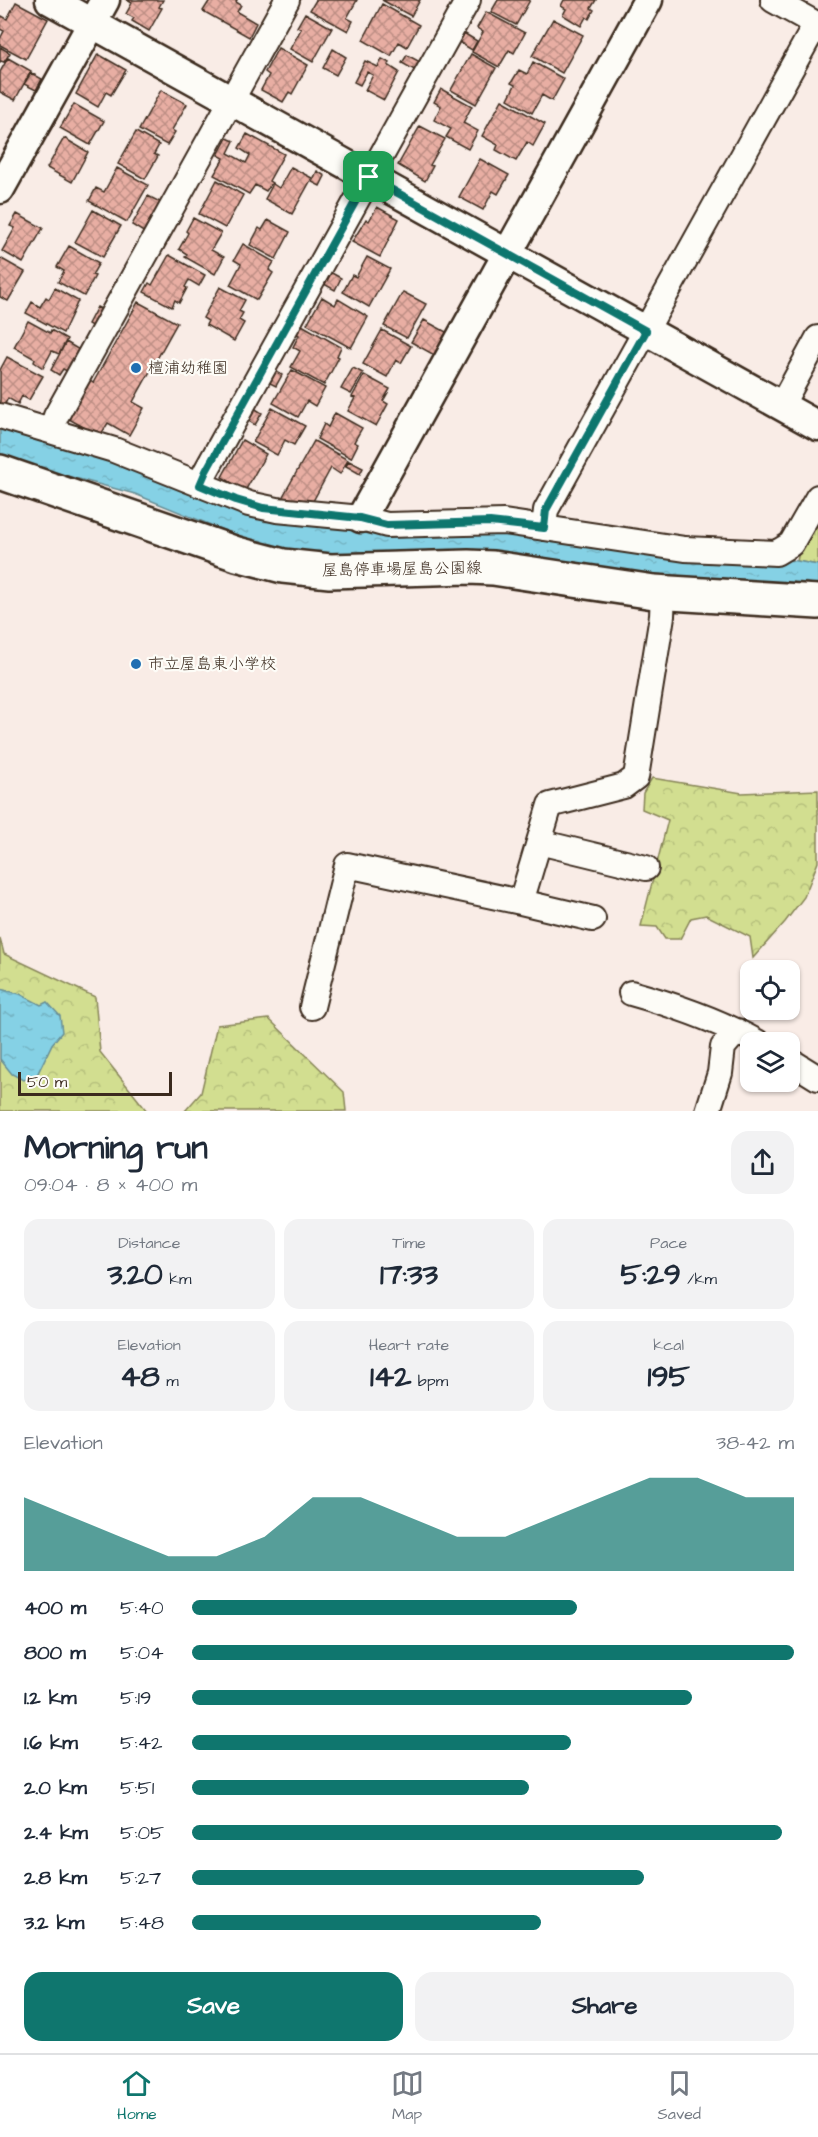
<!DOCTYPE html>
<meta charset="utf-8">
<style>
body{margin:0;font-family:"Architects Daughter","Klee One",sans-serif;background:#f2f2f3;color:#1f2937;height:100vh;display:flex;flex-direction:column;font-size:22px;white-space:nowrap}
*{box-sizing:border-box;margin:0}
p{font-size:20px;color:#747a83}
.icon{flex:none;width:33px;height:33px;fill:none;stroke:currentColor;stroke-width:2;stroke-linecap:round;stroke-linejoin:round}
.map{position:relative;height:1111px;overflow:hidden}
.panel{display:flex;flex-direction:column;background:#fff;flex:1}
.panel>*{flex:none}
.controls{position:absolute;left:740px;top:960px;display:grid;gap:12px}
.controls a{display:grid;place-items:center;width:60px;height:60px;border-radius:12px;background:#fff;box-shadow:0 2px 4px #0004;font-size:30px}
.scale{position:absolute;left:18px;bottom:15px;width:154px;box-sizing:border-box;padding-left:6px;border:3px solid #3b2a1e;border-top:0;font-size:16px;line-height:21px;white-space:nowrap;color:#3b2a1e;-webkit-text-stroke:4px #fdfcf7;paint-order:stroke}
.pin{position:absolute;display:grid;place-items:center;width:51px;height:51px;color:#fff;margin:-26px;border-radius:12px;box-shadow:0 3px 9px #0006}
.round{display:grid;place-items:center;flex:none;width:63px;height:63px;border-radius:18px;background:#f2f2f3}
.summary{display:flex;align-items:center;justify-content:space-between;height:102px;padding:0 24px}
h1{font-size:33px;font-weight:700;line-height:45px}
.metrics{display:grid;grid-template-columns:repeat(3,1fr);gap:9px;height:102px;padding:6px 24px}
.metrics div{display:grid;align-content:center;border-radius:15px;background:#f2f2f3;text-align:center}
.metrics b{font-size:30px;font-weight:700}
.metrics small{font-size:16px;font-weight:400}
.metrics p{font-size:16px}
.chart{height:168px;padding:12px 24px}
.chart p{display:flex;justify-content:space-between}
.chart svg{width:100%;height:108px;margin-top:6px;fill:#0f766e;opacity:.7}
.cta{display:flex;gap:12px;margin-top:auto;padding:12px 24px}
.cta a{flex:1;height:69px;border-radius:18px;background:#0f766e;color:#fff;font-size:24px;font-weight:700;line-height:69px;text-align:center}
.cta a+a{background:#f2f2f3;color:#1f2937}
ul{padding:0 24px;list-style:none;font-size:20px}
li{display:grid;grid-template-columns:96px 72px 1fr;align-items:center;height:45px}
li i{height:15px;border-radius:8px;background:#0f766e}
.menu{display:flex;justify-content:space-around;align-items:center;height:84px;border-top:2px solid #e0e1e3;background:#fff;font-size:16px;color:#747a83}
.menu a{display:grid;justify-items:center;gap:3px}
.menu .current{color:#0f766e}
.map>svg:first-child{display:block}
</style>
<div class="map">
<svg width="818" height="1111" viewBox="0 0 818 1111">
<defs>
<pattern id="forest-crowns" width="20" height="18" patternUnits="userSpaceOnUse" patternTransform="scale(1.5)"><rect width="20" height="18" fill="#d2de90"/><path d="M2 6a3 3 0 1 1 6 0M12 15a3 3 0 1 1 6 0" fill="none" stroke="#b5bf7c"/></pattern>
<pattern id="park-tufts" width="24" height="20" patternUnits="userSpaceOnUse" patternTransform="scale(1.5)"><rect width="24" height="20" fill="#d2de90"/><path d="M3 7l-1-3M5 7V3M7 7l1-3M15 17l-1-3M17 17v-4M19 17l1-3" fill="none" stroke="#b5bf7c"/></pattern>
<pattern id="water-ripples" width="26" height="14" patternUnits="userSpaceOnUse" patternTransform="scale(1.5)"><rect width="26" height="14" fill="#85d1e5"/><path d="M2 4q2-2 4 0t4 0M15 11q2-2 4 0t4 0" fill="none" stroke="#74b4c4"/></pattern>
<pattern id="building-cross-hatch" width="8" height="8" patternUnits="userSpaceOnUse" patternTransform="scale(1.5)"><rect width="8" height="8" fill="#e8aea3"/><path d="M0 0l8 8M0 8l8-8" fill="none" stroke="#bd8e84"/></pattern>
</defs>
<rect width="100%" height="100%" fill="#f9ece6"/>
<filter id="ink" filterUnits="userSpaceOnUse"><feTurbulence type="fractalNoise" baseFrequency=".0167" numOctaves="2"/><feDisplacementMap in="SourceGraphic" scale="12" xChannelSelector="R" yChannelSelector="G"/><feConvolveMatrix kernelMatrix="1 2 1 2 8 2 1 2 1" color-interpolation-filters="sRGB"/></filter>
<g filter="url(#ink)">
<path fill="url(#forest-crowns)" stroke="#868457" stroke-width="1.5" d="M652 778 742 793 818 790V862L804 897 785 922 753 958 750 937 706 915 691 918 680 939H665L657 927 641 926 668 820 642 809 643 793Z
M0 938 4 954 95 997 100 1052 147 1111H0Z
M269 1019 344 1092 346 1111H185L201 1093 217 1025Z"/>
<path fill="url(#park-tufts)" stroke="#868457" stroke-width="1.5" d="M818 516V565L797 561 799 552Z"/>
<path fill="url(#water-ripples)" stroke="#678e95" stroke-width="1.5" d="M0 427 69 445 250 511 465 525 617 543 797 561 818 565V585L302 554 255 543 135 494 0 458Z
M0 989 20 994 41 1005 47 1002 60 1016 62 1032 52 1044 36 1077 23 1080 12 1074 0 1059Z"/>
<path fill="url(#building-cross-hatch)" stroke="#3b2a1e" stroke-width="1.5" d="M127 0H163L159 7 162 8 149 31 132 21 134 18 126 14 132 3Z
M210 0H237L236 2 241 5 237 12 256 23 249 37 203 11Z
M316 0H357L347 18 353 21 348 31 310 10Z
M382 0H420L411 16Z
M498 0H530L516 25 491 12Z
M564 0H596L591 8 594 10 589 19 586 17 581 26 563 15 566 9 561 6Z
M16 2 48 19 26 59 0 45V39L4 31 0 29V19L2 16 7 19Z
M382 4 419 25 407 47 399 42 391 56 363 40Z
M486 12 525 33 514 53 509 50 499 67 472 52 483 32 477 28Z
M305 13 332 28 313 62 290 49 301 29 297 27Z
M553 19 583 35 562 73 532 56Z
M462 32 477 41 472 50 457 41Z
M0 47 10 53 4 62 1 61 0 62Z
M278 48 308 65 292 94 289 92 283 102 261 90 269 75 265 72Z
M333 49 346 57 336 75 323 68Z
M98 54 126 70 111 95 106 92 98 107 76 94Z
M471 54 496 68 476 104 451 90Z
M407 55 422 63 418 72 402 63Z
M8 58 31 71 15 100 0 92V72Z
M382 59 390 63 388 65 399 72 384 100 365 90 373 75 367 72 360 85 354 82 365 61 378 67Z
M533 62 564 79 552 101 542 95 532 113 508 99 515 85 511 83 519 70 527 74Z
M31 73 42 79 36 90 24 84Z
M441 89 472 106 463 123 478 131 468 149 446 137 451 129 434 120 441 106 434 102Z
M161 90 187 104 172 130 175 132 167 145 139 130Z
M502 100 545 124 533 146 527 142 516 161 496 150 498 145 482 136Z
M74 104 104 121 90 145 60 128Z
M420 126 445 139 430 165 433 166 425 181 398 165Z
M136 132 159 145 154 154 158 156 145 179 118 164Z
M247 134 284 154 269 181 272 183 266 191 255 185 249 194 214 175 224 158 218 155 227 138 234 141 228 153 246 163 250 155 239 148Z
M64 138 88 152 72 182 47 168Z
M480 159 509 175 498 194 493 191 483 210 459 197Z
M291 167 312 178 292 214 265 199 273 184 279 188Z
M117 168 148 185 127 222 89 201 96 188 104 192Z
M317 171 325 176 320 186 312 182Z
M217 180 243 195 225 228 199 214Z
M148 196 162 203 145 233 132 225Z
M377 207 399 219 380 257 352 242 366 219 369 221Z
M93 210 121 226 103 257 75 242Z
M17 214 43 228 23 263 2 251 15 228 10 226Z
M193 218 221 233 211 250 224 257 215 274 185 257 187 254 179 249 188 233 186 231Z
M268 220 290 232 276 259 250 245 259 228 262 230Z
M243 244 274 262 269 270 273 273 257 300 230 285 241 264 234 260Z
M69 246 99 263 92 275 95 276 84 296 58 282 64 271 57 267Z
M169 255 205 275 199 286 189 280 185 287 187 288 179 303 175 300 172 307 144 292 149 283 152 285Z
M367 257 390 269 369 307 343 292 352 275 356 277Z
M0 258 25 272 8 301 0 297Z
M328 271 341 278 335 290 322 283Z
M220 287 245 300 239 311 243 313 239 320 244 323 234 341 206 325 208 321 203 318Z
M55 288 78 301 63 333 26 313 32 302 40 307 46 297 49 299Z
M403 292 426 304 407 338 384 326Z
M322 297 335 305 338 299 368 317 351 348 307 324Z
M138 302 177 323 133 402 144 408 129 435 108 423 100 436 67 418 89 380 93 383Z
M97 307 105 311 95 328 88 324Z
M424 320 448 333 436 356 411 342Z
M28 321 50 333 51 330 67 339 59 354 52 351 43 368 34 362 35 359 14 347Z
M300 324 341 347 337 356 339 357 324 385 291 367 300 351 293 347 299 335 295 333Z
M382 330 411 346 401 363 396 360 387 377 363 364Z
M66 342 81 351 69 372 63 369 59 375 51 370Z
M7 357 43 376 29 400 22 396 18 404 8 398 3 408 0 407V370Z
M353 368 363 373 351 394 341 389Z
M274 370 282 375 276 386 268 382Z
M292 370 325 388 315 406 307 401 298 417 273 403Z
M364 375 390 389 383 401 388 404 376 426 348 411 355 398 352 397Z
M254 408 262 413 255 425 247 420Z
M272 408 305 426 294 445 285 440 277 455 253 442Z
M335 413 362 428 354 442 358 444 351 458 317 439 324 424 328 427Z
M242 440 266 454 245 491 222 477Z
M314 441 348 460 340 474 331 468 313 501 282 498Z
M349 461 363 468 360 474 346 466Z"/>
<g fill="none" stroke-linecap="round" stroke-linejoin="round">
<g stroke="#3b2a1e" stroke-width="28">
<path id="minor" d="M773 0 818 25
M781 406 818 338
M0 416 114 450 249 504 277 510 361 518 387 525 504 522 685 549 776 553 791 544 818 497
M51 431 56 416 287 0
M200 485 206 471 468 0
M544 528 546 510 816 24
M539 842 646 868
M521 902 593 919
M631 993C674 1005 718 1020 757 1042
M312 1007 347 865 521 902 550 805 624 786 636 777 662 616 663 593
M789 1060 818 1078
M708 1111 720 1073 723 1047 737 1031"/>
</g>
<g stroke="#3b2a1e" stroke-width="33">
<path id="tertiary" d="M50 0 818 426
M0 189 105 0
M361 518 648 0"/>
</g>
<g stroke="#3b2a1e" stroke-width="38">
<path id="secondary" d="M0 472 237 554 283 566 330 571 468 567 493 568 654 592 818 602"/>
</g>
<use href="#minor" stroke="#fdfcf7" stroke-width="24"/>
<use href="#tertiary" stroke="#fdfcf7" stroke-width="28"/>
<use href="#secondary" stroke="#fdfcf7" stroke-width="33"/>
</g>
</g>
<g fill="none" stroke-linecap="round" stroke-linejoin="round" filter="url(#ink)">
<g stroke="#fff" stroke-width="12">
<path id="route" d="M369 177 646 331 546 510 544 528 490 522 387 525 360 518 263 508 236 500 200 485 206 471Z"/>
</g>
<use href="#route" stroke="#0f766e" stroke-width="8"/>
</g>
<g fill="#1f6fb2" stroke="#fdfcf7" stroke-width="2">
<circle cx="136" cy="368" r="6"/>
<circle cx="136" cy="664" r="6"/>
</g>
<g text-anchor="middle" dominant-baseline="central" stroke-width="4.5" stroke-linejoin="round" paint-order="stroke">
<g font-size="16" fill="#3b2a1e" stroke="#fdfcf7" text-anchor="start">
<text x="148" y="368">檀浦幼稚園</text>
<text x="148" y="664">市立屋島東小学校</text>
</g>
<g font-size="16" fill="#3b2a1e" stroke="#fdfcf7">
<text transform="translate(402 569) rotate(-1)">屋島停車場屋島公園線</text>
</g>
</g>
</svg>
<div class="controls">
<a><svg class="icon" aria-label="locate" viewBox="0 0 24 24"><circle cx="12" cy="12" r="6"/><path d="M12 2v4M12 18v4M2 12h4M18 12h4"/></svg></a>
<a><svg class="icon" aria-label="layers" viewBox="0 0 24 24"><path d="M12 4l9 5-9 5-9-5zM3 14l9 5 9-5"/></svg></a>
</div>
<div class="scale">50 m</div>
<div class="pin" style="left:369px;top:177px;background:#1e9e55"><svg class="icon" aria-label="arrive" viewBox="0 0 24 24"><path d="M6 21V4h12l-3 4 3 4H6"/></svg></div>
</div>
<section class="panel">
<div class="summary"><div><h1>Morning run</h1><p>09:04 · 8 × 400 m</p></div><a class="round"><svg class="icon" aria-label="share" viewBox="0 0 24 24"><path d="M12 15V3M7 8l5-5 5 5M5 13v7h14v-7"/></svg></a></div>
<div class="metrics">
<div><p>Distance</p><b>3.20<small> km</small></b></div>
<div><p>Time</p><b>17:33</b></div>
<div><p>Pace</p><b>5:29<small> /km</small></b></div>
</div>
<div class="metrics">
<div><p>Elevation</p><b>48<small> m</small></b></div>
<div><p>Heart rate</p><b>142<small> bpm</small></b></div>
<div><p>kcal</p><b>195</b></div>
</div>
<div class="chart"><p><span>Elevation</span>38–42 m</p>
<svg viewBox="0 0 160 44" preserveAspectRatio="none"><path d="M0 44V14L10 22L20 30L30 38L40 38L50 30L60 14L70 14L80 22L90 30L100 30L110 22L120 14L130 6L140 6L150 14L160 14V44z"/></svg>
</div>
<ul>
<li><b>400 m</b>5:40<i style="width:64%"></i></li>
<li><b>800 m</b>5:04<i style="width:100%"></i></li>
<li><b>1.2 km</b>5:19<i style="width:83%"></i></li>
<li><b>1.6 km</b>5:42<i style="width:63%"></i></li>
<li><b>2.0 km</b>5:51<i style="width:56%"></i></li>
<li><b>2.4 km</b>5:05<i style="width:98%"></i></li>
<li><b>2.8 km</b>5:27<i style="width:75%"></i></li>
<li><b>3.2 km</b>5:48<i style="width:58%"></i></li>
</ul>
<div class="cta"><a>Save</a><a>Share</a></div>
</section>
<nav class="menu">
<a class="current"><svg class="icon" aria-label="home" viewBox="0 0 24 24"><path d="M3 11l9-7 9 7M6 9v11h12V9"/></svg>Home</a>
<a><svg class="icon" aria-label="map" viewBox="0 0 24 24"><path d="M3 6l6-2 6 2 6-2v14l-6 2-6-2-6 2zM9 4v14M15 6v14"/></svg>Map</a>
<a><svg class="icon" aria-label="saved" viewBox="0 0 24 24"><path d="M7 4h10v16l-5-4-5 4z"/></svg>Saved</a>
</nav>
